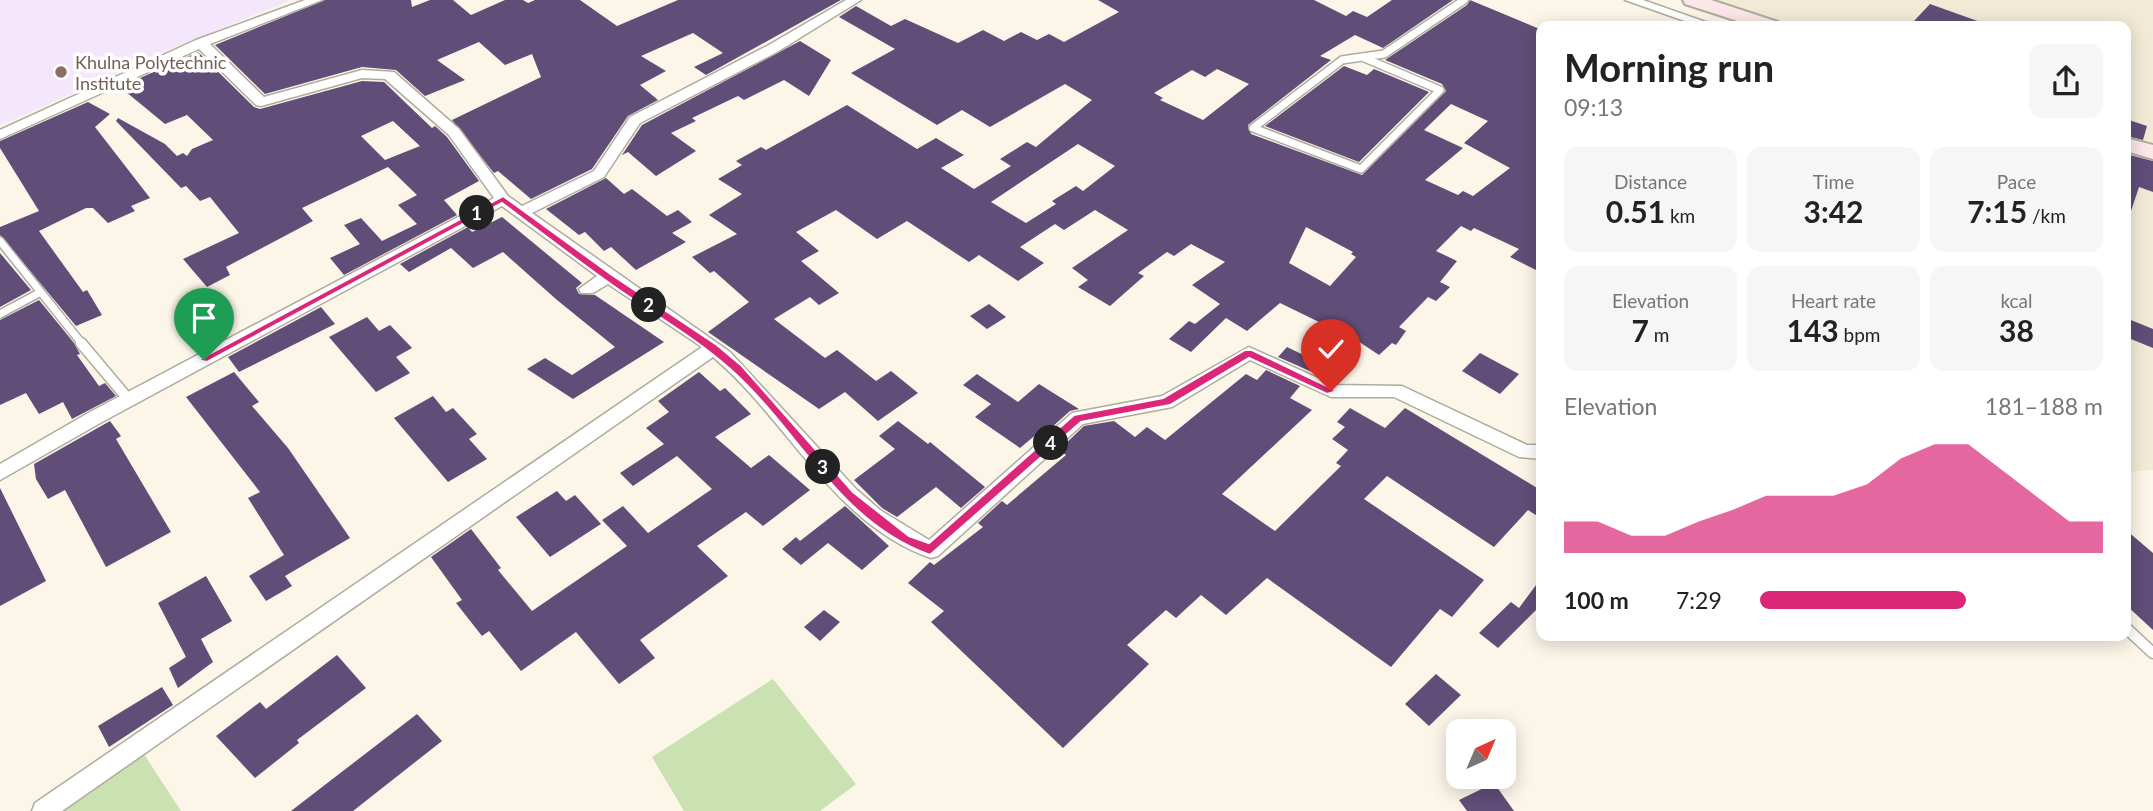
<!DOCTYPE html>
<meta charset="utf-8">
<style>
body{margin:0;font-family:Lato,sans-serif;background:#f6f6f6;color:#222;height:100vh;display:flex;flex-direction:column;font-size:26px;white-space:nowrap}
*{box-sizing:border-box;margin:0}
p{font-size:23px;color:#767676}
.icon{flex:none;width:38px;height:38px;fill:none;stroke:currentColor;stroke-width:2;stroke-linecap:round;stroke-linejoin:round}
.map{position:relative;flex:1;overflow:hidden}
.sheet{position:absolute;left:1536px;top:21px;width:595px;height:620px;display:flex;flex-direction:column;background:#fff;border-radius:14px;box-shadow:0 4px 18px #0003}
.sheet>*{flex:none}
.needle{width:46px;rotate:44deg}
.buttons{position:absolute;left:1446px;top:719px;display:grid;gap:14px}
.buttons a{display:grid;place-items:center;width:70px;height:70px;border-radius:14px;background:#fff;box-shadow:0 4px 18px #0003;font-size:35px}
.pin{position:absolute;display:grid;place-items:center;width:60px;height:60px;color:#fff;margin:-72px -30px;border-radius:50% 50% 50% 0;rotate:-45deg;box-shadow:0 0 7px #0007}
.pin .icon{rotate:45deg}
.km{position:absolute;width:35px;height:35px;margin:-18px;border-radius:50%;background:#222;color:#fff;font-size:19px;line-height:35px;text-align:center}
.round{display:grid;place-items:center;flex:none;width:74px;height:74px;border-radius:14px;background:#f6f6f6}
.headline{display:flex;align-items:center;justify-content:space-between;height:119px;padding:0 28px}
h1{font-size:38px;font-weight:700;line-height:52px}
.metrics{display:grid;grid-template-columns:repeat(3,1fr);gap:10px;height:119px;padding:7px 28px}
.metrics div{display:grid;align-content:center;border-radius:14px;background:#f6f6f6;text-align:center}
.metrics b{font-size:30px;font-weight:700}
.metrics small{font-size:19px;font-weight:400}
.metrics p{font-size:19px}
.chart{height:196px;padding:14px 28px}
.chart p{display:flex;justify-content:space-between}
.chart svg{width:100%;height:126px;margin-top:7px;fill:#db2777;opacity:.7}
ul{padding:0 28px;list-style:none;font-size:23px}
li{display:grid;grid-template-columns:112px 84px 1fr;align-items:center;height:52px}
li i{height:18px;border-radius:9px;background:#db2777}
.map>svg:first-child{display:block}
</style>
<div class="map">
<svg width="2153" height="811" viewBox="0 0 2153 811">
<rect width="100%" height="100%" fill="#fbf6e8"/>
<path fill="#f1ebd6" d="M1692 0H2153V152L2126 144V26H1771Z
M2126 150 2153 159V470L2126 472Z"/>
<path fill="#f5e7fb" d="M0 0H291L164 52 0 126Z"/>
<path fill="#cae1b2" d="M773 679 856 784 820 811H684L652 757Z
M138 745 181 811H46Z"/>
<path fill="#604e78" fill-rule="evenodd" d="M325 0H411L412 7 430 0H453L471 15 505 0H523L528 3 535 0H580L617 26 678 0H841L706 75 694 67 723 53 693 33 641 56 666 71 640 85 658 100 628 116 592 169 531 199 498 171 494 173 452 120 541 77 532 54 505 65 479 42 437 60 465 80 425 96 396 70 362 67 265 94 215 45Z
M1098 0H1314L1346 16 1353 11 1367 17 1392 0H1453L1383 48 1355 35 1320 56 1331 60 1248 125 1251 134 1362 175 1446 91 1442 84 1385 60 1467 5 1470 0 1542 30V273L1510 257 1519 249 1474 228 1471 231 1461 226 1436 251 1457 261 1440 282 1450 287 1436 301 1428 297 1399 327 1406 331 1396 345 1392 343 1379 355 1358 341 1280 303 1247 331 1226 318 1191 352 1169 339 1189 321 1195 324 1220 304 1192 285 1225 262 1191 244 1174 256 1167 252 1138 273 1144 276 1110 306 1078 287 1088 280 1072 268 1128 230 1095 210 1064 230 1055 224 1020 247 1044 263 1018 281 979 255 969 262 907 221 877 239 836 210 796 232 819 251 801 261 839 293 819 305 810 297 774 319 825 358 837 350 876 381 891 371 918 393 878 421 845 392 819 409 708 332 749 302 714 271 710 273 692 257 737 234 709 215 742 194 718 179 742 165 736 161 761 147 766 150 847 105 917 149 936 138 964 155 941 168 974 189 1011 166 1000 159 1027 142 1036 147 1092 100 1065 84 990 127 962 110 937 125 851 73 895 49 839 17 856 6 891 26 905 19 958 43 983 30 1004 41 1021 32 1037 40 1049 34 1064 42 1119 12ZM1217 69 1249 84 1203 120 1160 100 1163 98 1154 93 1192 70 1205 77ZM1451 104 1488 121 1464 143 1510 168 1473 196 1463 191 1458 195 1425 180 1463 148 1424 130ZM1078 144 1115 166 1083 191 1076 186 1052 201 1056 204 1026 223 991 202ZM1306 227 1353 252 1351 254 1356 257 1330 286 1289 263Z
M1930 4 1986 24 1985 26H1928L1914 21Z
M800 41 831 60 809 96 784 80 744 100 738 96 692 118 696 121 671 133 696 151 656 176 628 152 622 155 642 125Z
M198 52 254 107 260 109 362 81 384 82 432 128 435 126 447 137 479 181 444 200 457 215 344 275 330 258 360 244 344 225 361 218 382 241 417 224 398 205 417 195 388 167 302 208 313 221 226 267 230 275 207 287 183 259 239 233 210 197 200 201 186 186 181 188 116 121 118 118 165 144 177 156 183 153 187 156 192 149 213 140 187 115 165 124 120 87ZM393 121 420 146 385 160 361 136Z
M1344 66 1367 75 1374 69 1429 92 1359 162 1265 126Z
M88 102 110 114 95 127 150 198 131 206 135 211 108 223 93 208H86L39 231 83 292 87 290 102 315 76 326 0 235V227L39 211 0 148V141Z
M2126 119 2147 126 2143 140 2126 136Z
M2126 154 2153 161V192L2139 187 2129 217Z
M606 178 624 194 632 189 667 216 678 210 692 222 672 233 686 242 636 270 611 247 604 251 585 232 579 235 546 209Z
M502 217 582 283 576 288 579 294 595 295 664 342 573 399 527 369 545 358 572 375 615 347 557 300 503 252 473 268 451 248 409 272 400 264 468 227 472 232Z
M0 253 31 290 0 307Z
M39 300 74 343 80 354 77 355 99 386 105 383 116 396 72 419 63 402 39 414 26 393 0 405V320Z
M989 304 1006 317 987 329 970 316Z
M321 307 335 324 239 372 228 357Z
M367 317 379 331 390 325 412 348 396 357 410 373 376 392 329 337Z
M2126 318 2153 329V348L2126 337Z
M1287 347 1320 363 1312 372 1278 357Z
M1480 353 1519 374 1500 394 1462 371Z
M1266 370 1300 386 1290 398 1312 410 1222 494 1275 531 1341 466 1336 463 1348 450 1332 439 1345 427 1337 422 1350 408 1385 428 1405 408 1542 491V519L1528 510 1494 547 1387 476 1364 499 1484 580 1452 617 1440 609 1391 667 1267 578 1226 615 1201 595 1176 618 1166 610 1127 645 1149 664 1063 748 931 622 944 611 908 583 930 562 934 565 983 527 978 523 1002 501 1007 505 1066 455 1059 450 1084 426 1114 421 1135 437 1147 427 1165 440 1246 374 1257 380Z
M234 372 259 402 252 406 288 448 350 538 285 576 292 586 266 601 249 576 284 555 248 498 260 492 186 397Z
M699 372 720 391 725 388 751 414 715 437 751 468 769 455 810 490 763 526 746 512 697 546 728 576 640 640 655 658 619 684 576 632 521 671 489 631 482 636 456 603 462 600 431 557 471 529 501 568 498 570 532 611 627 546 602 520 623 506 648 533 712 489 677 456 633 486 620 473 664 444 646 428 669 412 658 401Z
M977 374 1018 402 1039 384 1079 409 1070 411 1042 436 1038 433 1020 448 975 417 991 404 963 385Z
M433 396 446 412 453 408 477 434 469 439 487 459 448 482 394 418Z
M110 421 121 436 116 439 171 532 106 567 65 490 48 499 36 479 34 464Z
M898 421 928 444 930 442 985 487 961 508 936 487 897 517 882 508 854 480 895 449 879 436Z
M0 488 46 581 0 606Z
M557 491 566 501 575 495 601 524 550 557 516 517Z
M845 506 889 546 862 570 828 543 801 565 782 549 796 537 800 541Z
M2126 530 2153 553V630L2126 605Z
M206 576 232 621 201 639 213 662 178 688 169 668 186 657 158 603Z
M1542 577V604L1498 648 1479 633 1511 602 1519 608Z
M824 610 840 622 820 641 804 627Z
M337 655 366 688 297 740 299 743 255 778 216 736 260 702 266 709Z
M1436 674 1461 695 1429 726 1405 704Z
M162 687 173 705 109 747 98 726Z
M417 714 442 741 353 811H291Z
M1494 783 1514 811H1467L1459 800Z"/>
<g fill="none" stroke-linecap="round" stroke-linejoin="round">
<g stroke="#afab9d" stroke-width="10">
<path id="lane-far1" d="M1362 57 1440 90 1361 169 1253 128 1342 60Z
M1362 57 1384 54 1464 0
M0 241 83 345
M0 314 39 293"/>
</g>
<g stroke="#afab9d" stroke-width="13">
<path id="lane" d="M81 343 129 400
M2126 628 2153 653"/>
</g>
<g stroke="#afab9d" stroke-width="3">
<path id="street" d="M305 0H322L210 44 264 97 362 70 394 72 459 129 508 196 522 206 594 171 630 117 767 46 846 0H861L777 52 640 123 604 177 532 213 730 352 856 489 880 510 929 540 1072 413 1162 396 1249 347 1333 385 1402 386 1527 445H1542V459L1519 457 1394 397H1331L1250 360 1172 407 1083 424 938 556 931 558C833 524 788 420 713 357L62 811H32L35 803 702 347 608 284 593 293H581L579 289 597 276 502 206 102 422 0 480V464L90 412 494 198 449 135 385 79 362 78 261 106 256 105 199 49 0 139V130L196 40Z
M1625 0H1643L1717 26H1699Z"/>
</g>
<g stroke="#afab9d" stroke-width="4">
<path id="secondary" d="M1683 0H1711L1778 22 1780 26H1753L1685 4Z
M2126 138 2153 145V159L2126 151Z"/>
</g>
<use href="#lane-far1" stroke="#fff" stroke-width="7"/>
<use href="#lane" stroke="#fff" stroke-width="10"/>
<use href="#street" fill="#fff" fill-rule="evenodd"/>
<use href="#secondary" fill="#fce6e7" fill-rule="evenodd"/>
</g>
<path fill="#db2777" stroke="#fff" stroke-width="2" d="M503 196 612 275 717 345 742 366 853 492 909 536 929 543 1074 415 1163 398 1245 350H1252L1337 391 1327 394 1249 358 1170 405 1081 422 930 555C838 522 799 430 730 369 692 335 646 310 605 280 570 255 536 229 502 203L207 362 198 360Z"/>
<circle fill="#8d6e63" stroke="#fff" stroke-width="2.5" cx="61" cy="72" r="7"/>
<g text-anchor="middle" dominant-baseline="central" stroke-width="7" stroke-linejoin="round" paint-order="stroke">
<g font-size="18" fill="#785e54" stroke="#fff" text-anchor="start">
<text x="75" y="62">Khulna Polytechnic<tspan x="75" dy="21">Institute</tspan></text>
</g>
</g>
</svg>
<div class="buttons">
<a><svg class="needle" viewBox="-14 -14 28 28"><path d="M0-13l5 13h-10z" fill="#e53935"/><path d="M0 13l5-13h-10z" fill="#767676"/></svg></a>
</div>
<div class="pin" style="left:204px;top:360px;background:#1e9e55"><svg class="icon" aria-label="arrive" viewBox="0 0 24 24"><path d="M6 21V4h12l-3 4 3 4H6"/></svg></div>
<div class="pin" style="left:1331px;top:391px;background:#d93025"><svg class="icon" aria-label="check" viewBox="0 0 24 24"><path d="M5 12l5 5 9-10"/></svg></div>
<b class="km" style="left:477px;top:213px">1</b>
<b class="km" style="left:649px;top:305px">2</b>
<b class="km" style="left:823px;top:467px">3</b>
<b class="km" style="left:1051px;top:443px">4</b>
<section class="sheet">
<div class="headline"><div><h1>Morning run</h1><p>09:13</p></div><a class="round"><svg class="icon" aria-label="share" viewBox="0 0 24 24"><path d="M12 15V3M7 8l5-5 5 5M5 13v7h14v-7"/></svg></a></div>
<div class="metrics">
<div><p>Distance</p><b>0.51<small> km</small></b></div>
<div><p>Time</p><b>3:42</b></div>
<div><p>Pace</p><b>7:15<small> /km</small></b></div>
</div>
<div class="metrics">
<div><p>Elevation</p><b>7<small> m</small></b></div>
<div><p>Heart rate</p><b>143<small> bpm</small></b></div>
<div><p>kcal</p><b>38</b></div>
</div>
<div class="chart"><p><span>Elevation</span>181–188 m</p>
<svg viewBox="0 0 160 44" preserveAspectRatio="none"><path d="M0 44V33L10 33L20 38L30 38L40 33L50 29L60 24L70 24L80 24L90 20L100 11L110 6L120 6L130 15L140 24L150 33L160 33V44z"/></svg>
</div>
<ul>
<li><b>100 m</b>7:29<i style="width:60%"></i></li>
</ul>
</section>
</div>
